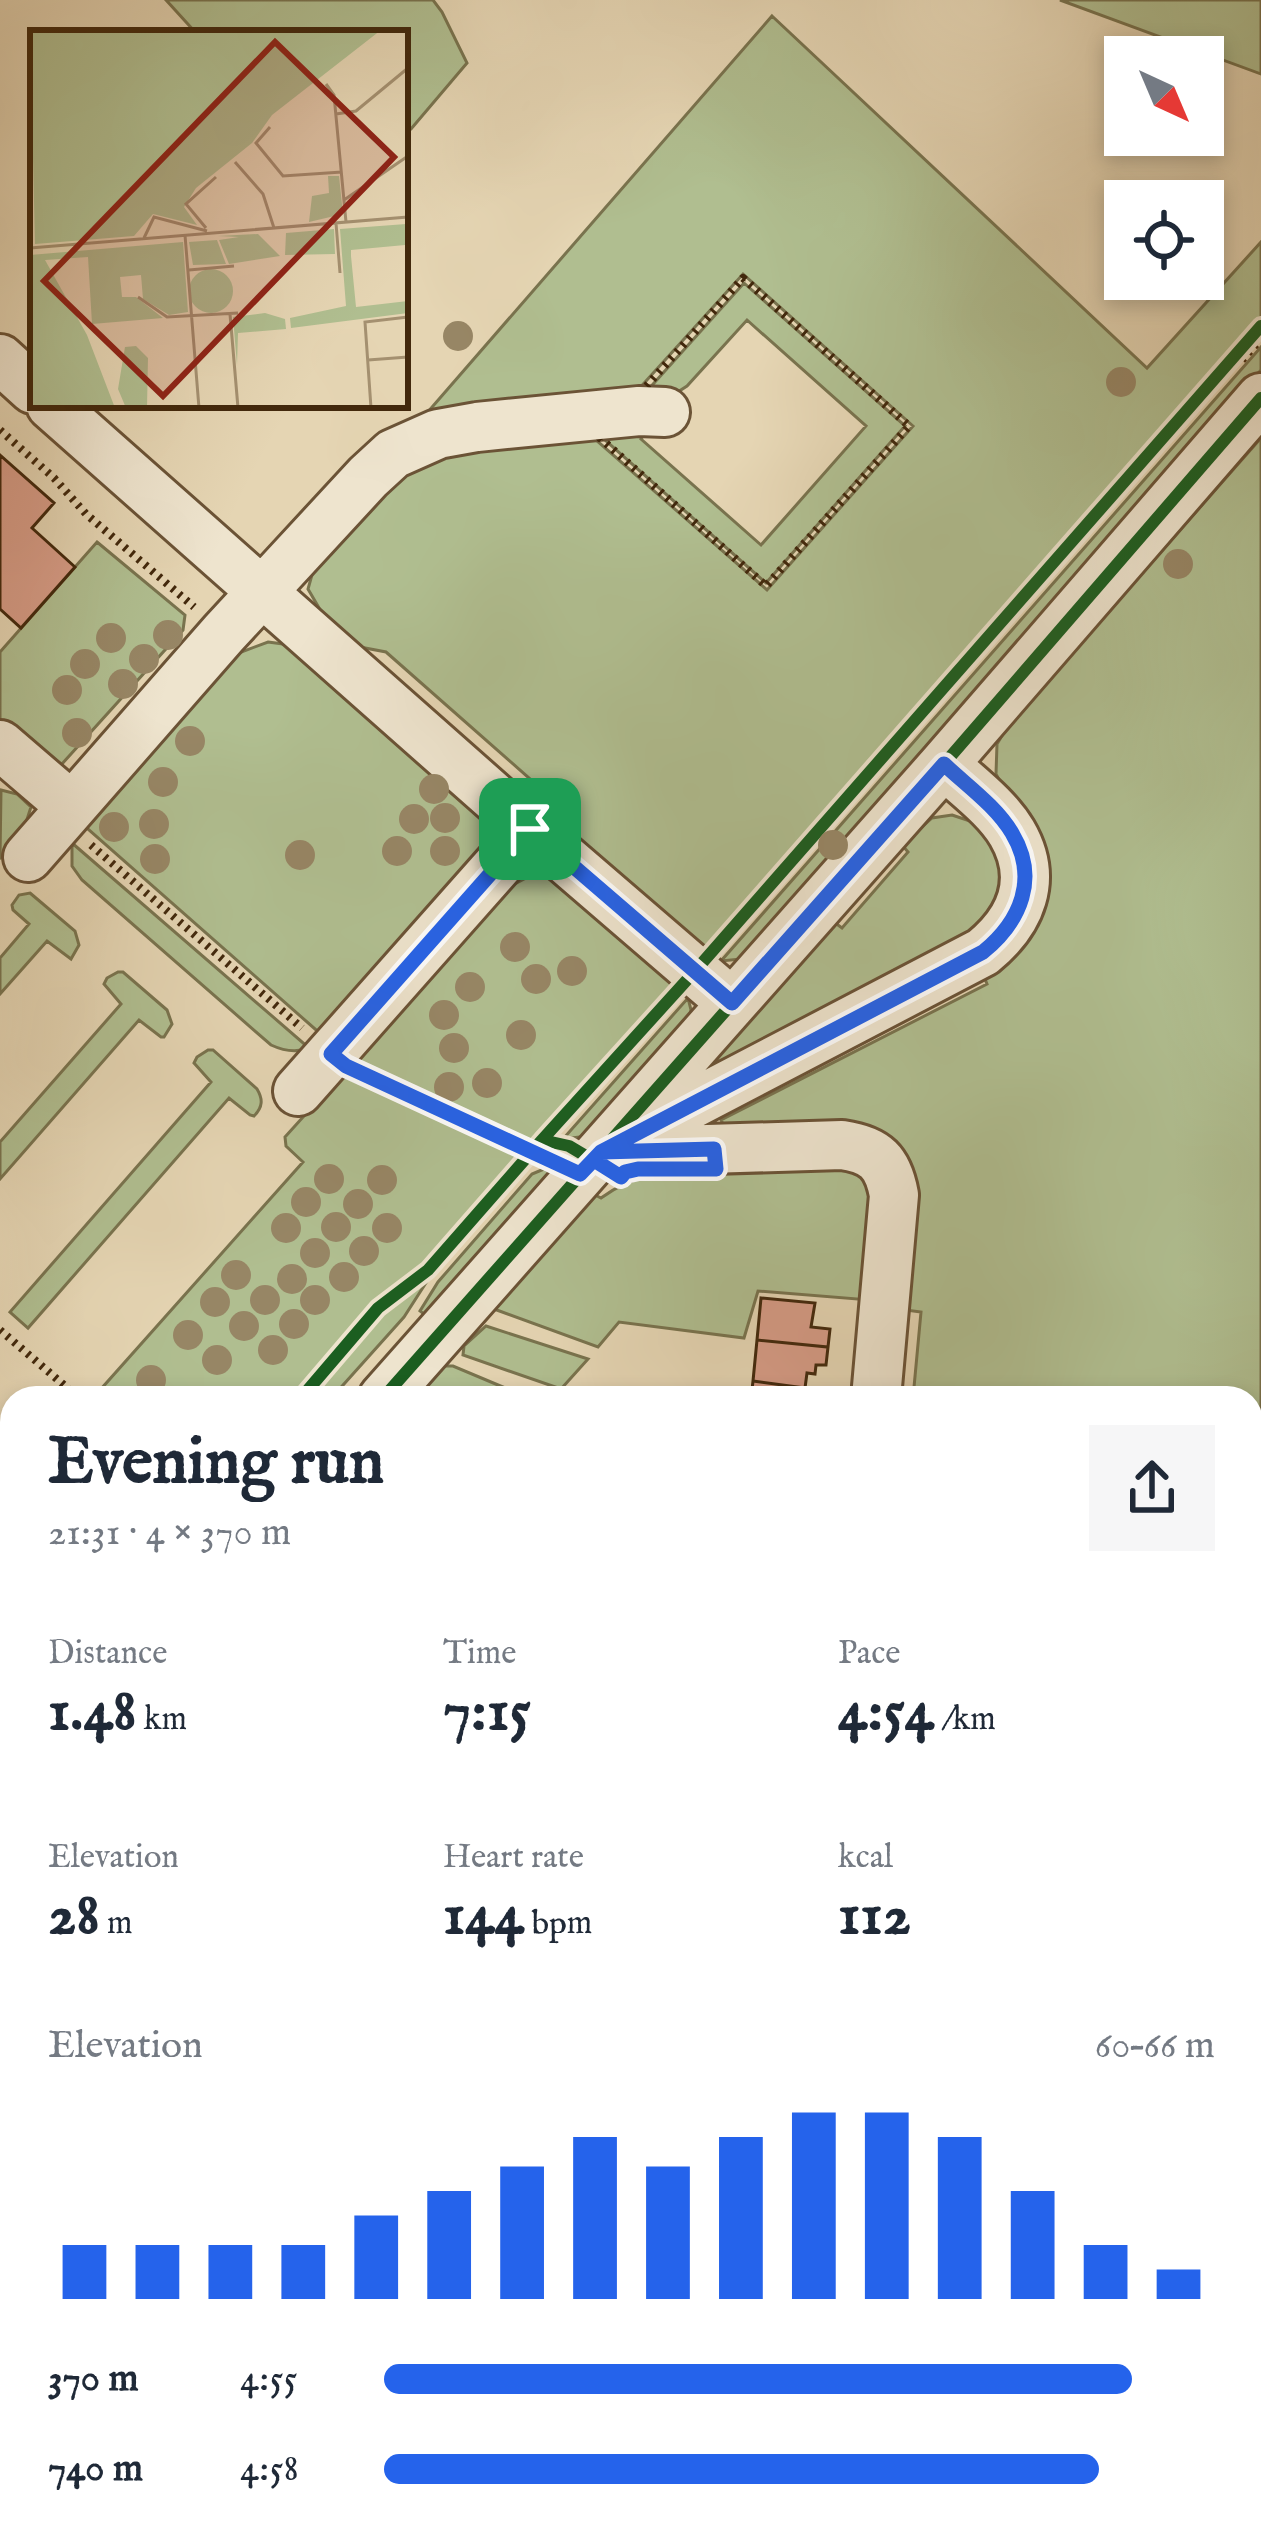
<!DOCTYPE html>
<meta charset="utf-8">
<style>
body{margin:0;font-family:"IM FELL English",serif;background:#f6f6f7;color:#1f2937;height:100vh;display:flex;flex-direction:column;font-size:45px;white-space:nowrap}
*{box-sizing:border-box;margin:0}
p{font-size:39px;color:#747a83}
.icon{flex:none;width:66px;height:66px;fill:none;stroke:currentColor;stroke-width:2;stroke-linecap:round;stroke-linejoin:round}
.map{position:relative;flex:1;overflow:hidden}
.details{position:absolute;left:0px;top:1386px;width:1263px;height:1152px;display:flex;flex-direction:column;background:#fff;border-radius:36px 36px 0 0;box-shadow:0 6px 18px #0003}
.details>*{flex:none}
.needle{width:78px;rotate:136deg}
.buttons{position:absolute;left:1104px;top:36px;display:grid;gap:24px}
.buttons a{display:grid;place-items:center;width:120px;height:120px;border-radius:0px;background:#fff;box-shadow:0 6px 18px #0003;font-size:60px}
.pin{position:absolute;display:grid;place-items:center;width:102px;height:102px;color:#fff;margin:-51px;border-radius:24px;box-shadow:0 6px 18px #0006}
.round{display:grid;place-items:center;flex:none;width:126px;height:126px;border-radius:0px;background:#f6f6f7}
.head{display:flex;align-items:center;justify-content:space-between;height:204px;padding:0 48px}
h1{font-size:66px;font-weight:700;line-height:90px}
.figures{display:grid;grid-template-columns:repeat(3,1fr);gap:18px;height:204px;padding:12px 48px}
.figures div{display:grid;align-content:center}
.figures b{font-size:60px;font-weight:700}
.figures small{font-size:33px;font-weight:400}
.figures p{font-size:33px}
.chart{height:336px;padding:24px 48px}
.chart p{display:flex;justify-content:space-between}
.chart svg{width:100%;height:216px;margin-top:12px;stroke:#2563eb;stroke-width:6}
ul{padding:0 48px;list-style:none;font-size:39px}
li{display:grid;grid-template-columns:192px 144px 1fr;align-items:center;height:90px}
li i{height:30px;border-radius:15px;background:#2563eb}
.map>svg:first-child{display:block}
</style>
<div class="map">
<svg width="1261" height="2538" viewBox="0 0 1261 2538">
<rect width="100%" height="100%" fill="#e5d5b3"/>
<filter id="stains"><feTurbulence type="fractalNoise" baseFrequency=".00167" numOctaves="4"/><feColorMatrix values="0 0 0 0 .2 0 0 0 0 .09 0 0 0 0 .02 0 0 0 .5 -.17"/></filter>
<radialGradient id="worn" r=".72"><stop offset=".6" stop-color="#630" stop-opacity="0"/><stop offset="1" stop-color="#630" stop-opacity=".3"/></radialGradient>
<path fill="#b0be90" stroke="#79734e" stroke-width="3" d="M166 0H433L442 12 467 63 411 129H405V33H196Z
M1060 0H1261V74Z
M772 16 1147 368 1261 242V319L705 952 535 802 537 785 386 652 360 647 322 613 308 589 315 564 395 473 430 452 595 439 767 590 913 426 743 274 626 403 413 429Z
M744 283 905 426 766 583 604 439 615 426 636 430 643 436 641 439 761 545 866 426 747 320 687 386 673 395 637 402Z
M1261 347V370L750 952 741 959 721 961Z
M1261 438V2538H840L847 2526H1251V1398H913L921 1312 898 1309 909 1180 725 1128 721 1120 987 984 983 974 1015 810 996 774 997 744 1009 724Z
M97 542 185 615 183 630 61 765C37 759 18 737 0 721V652Z
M268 642 283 644 295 650 480 815 486 829 484 846 323 1036 81 823 236 654Z
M1 790 17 794 31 807 23 832 0 858Z
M952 815 976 823 993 841 1005 888 989 924 700 1074 834 922 842 928 908 852 902 845 932 818Z
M72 843 309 1048C296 1053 284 1051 271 1045L82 880 72 866Z
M526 878H547L558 883 675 984 530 1145 354 1060 511 886Z
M30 893 75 931 79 945 71 959 47 941 0 994V958L29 924 13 910 12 905 19 895Z
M118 972H123L167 1010 172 1024 164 1037H161L139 1020 0 1179V1142L121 1004 104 984 107 978Z
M688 998 691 1010 688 1021 588 1136 563 1139Z
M208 1050H213L257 1089C263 1099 263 1107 254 1116L250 1115 229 1098 28 1328 10 1312 211 1082 194 1063 197 1057Z
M341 1075 519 1155 411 1278 363 1315 292 1398H111L101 1389 303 1162 286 1146 285 1137Z
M845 1160 873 1174 869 1300 758 1291 744 1338 619 1322 598 1347 494 1309 595 1195 601 1198C644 1167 671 1175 722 1175L723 1166Z
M544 1169 554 1174 429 1318 420 1311 438 1282 532 1174Z
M431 1275 404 1317 335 1394 308 1396 380 1313 421 1285Z
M486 1326 588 1359 561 1389 463 1355 464 1346Z
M442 1366H453L529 1398H415Z
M12 1491V1743L0 1757V1504Z
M12 1855V1991L0 1980V1869Z
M12 2094V2261L0 2260V2111Z
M64 2526H149L144 2532 150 2538H63Z"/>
<path fill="#d79c87" stroke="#42280c" stroke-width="3" d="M0 455 54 503 32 528 75 567 21 628 0 609Z
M761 1298 815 1303 811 1327 830 1329 828 1347 757 1340Z
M757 1340 828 1347 826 1365H816L815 1374 807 1373 805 1388 753 1381Z
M753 1381 805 1388 804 1398H751Z
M0 2503 12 2504V2526H43L41 2538H0Z
M149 2526H184L174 2538H150L143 2532Z
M328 2526H394L383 2538H348L344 2535 341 2538H322L319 2535Z"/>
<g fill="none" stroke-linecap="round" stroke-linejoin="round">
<g stroke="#6b5336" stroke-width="54">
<path id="minor" d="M0 359 33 389
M51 405 530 829 732 1003
M0 745 71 806
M28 857 224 633 368 477 393 454 438 434 477 427 639 411 665 412
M298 1091 530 829
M625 1139 983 952C1021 921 1039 879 1012 833 996 806 966 785 944 764
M611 1152 842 1145C876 1150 888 1162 894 1195L876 1398
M383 1398 944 764 1261 398
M0 1833 12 1819
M0 2003 12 2013
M0 2084 12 2069
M610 2526 624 2538
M490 2538 499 2526"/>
</g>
<path stroke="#42280c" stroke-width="8" stroke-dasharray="3 6" stroke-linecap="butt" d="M743 278 909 426 766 586 600 438Z
M1242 360 1261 339
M0 430 54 478 86 514 194 607
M91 845 302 1028
M367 1076 544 1158
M0 1330 79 1398
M1 1778 12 1766"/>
<use href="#minor" stroke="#eee4ce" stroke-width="48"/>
<g stroke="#eee4ce" stroke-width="20">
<path id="cycleway" d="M542 1140 695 971 1261 326
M301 1398 378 1308 428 1270 542 1140 569 1146 621 1177
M383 1398 944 764 1261 398"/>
</g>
<use href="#cycleway" stroke="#1b5e20" stroke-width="12"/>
</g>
<g fill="#978665">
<circle cx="458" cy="336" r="15"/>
<circle cx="1121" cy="382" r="15"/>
<circle cx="1178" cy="564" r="15"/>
<circle cx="168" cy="635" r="15"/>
<circle cx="111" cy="638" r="15"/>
<circle cx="144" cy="659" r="15"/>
<circle cx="85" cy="664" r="15"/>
<circle cx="123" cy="684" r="15"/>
<circle cx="67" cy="690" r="15"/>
<circle cx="77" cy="733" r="15"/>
<circle cx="190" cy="741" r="15"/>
<circle cx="163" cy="782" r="15"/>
<circle cx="434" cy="789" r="15"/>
<circle cx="445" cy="818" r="15"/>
<circle cx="414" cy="819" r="15"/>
<circle cx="154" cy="824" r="15"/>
<circle cx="114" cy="827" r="15"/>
<circle cx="833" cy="845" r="15"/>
<circle cx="397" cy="851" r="15"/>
<circle cx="445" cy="851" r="15"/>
<circle cx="300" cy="855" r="15"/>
<circle cx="155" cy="859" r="15"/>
<circle cx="515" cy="947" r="15"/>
<circle cx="572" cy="971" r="15"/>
<circle cx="536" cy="979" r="15"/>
<circle cx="470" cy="987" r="15"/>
<circle cx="444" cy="1015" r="15"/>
<circle cx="521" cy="1035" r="15"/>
<circle cx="454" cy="1048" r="15"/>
<circle cx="487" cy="1083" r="15"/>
<circle cx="449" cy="1087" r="15"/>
<circle cx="329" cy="1179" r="15"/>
<circle cx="382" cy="1180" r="15"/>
<circle cx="306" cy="1202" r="15"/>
<circle cx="358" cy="1204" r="15"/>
<circle cx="336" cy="1227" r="15"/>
<circle cx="286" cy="1228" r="15"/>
<circle cx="387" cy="1228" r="15"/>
<circle cx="364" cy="1251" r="15"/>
<circle cx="315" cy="1253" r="15"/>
<circle cx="236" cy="1275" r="15"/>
<circle cx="344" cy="1277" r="15"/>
<circle cx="292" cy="1279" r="15"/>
<circle cx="265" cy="1300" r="15"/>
<circle cx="315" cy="1300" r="15"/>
<circle cx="215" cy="1302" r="15"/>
<circle cx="294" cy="1324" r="15"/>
<circle cx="244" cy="1326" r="15"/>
<circle cx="188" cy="1335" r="15"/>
<circle cx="273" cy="1350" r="15"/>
<circle cx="217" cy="1360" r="15"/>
<circle cx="151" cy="1380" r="15"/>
</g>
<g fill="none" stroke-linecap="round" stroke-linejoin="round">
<g stroke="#fff" stroke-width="24">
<path id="route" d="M530 829 331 1054 346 1066 580 1174 601 1152 714 1149 716 1169H638L625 1172 621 1177 594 1160 601 1152 983 952C1021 921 1039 878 1012 833 996 806 966 785 944 764L732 1003 530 829"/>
</g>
<use href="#route" stroke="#2563eb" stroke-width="15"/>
</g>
<g transform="translate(30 30)">
<rect width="378" height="378" fill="#e5d5b3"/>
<path d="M0 0H351L242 85 222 113 166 158 154 177 167 195 123 184 104 206 5 214ZM298 146H309L313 184 279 192 282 166 299 163ZM376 194 378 235 375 215 321 220V226L326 277 378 271V283L261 298 260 288 316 276 310 199ZM304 199 305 224 255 225 256 203ZM228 204 250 226 199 234 189 210 209 207 188 206ZM187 210 196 234 163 235 159 212ZM153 212 158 282 139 285 113 269 111 245 90 247 92 267H106L133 288 62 294 58 227 15 230 57 305 85 378H0V225ZM159 261a22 22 0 1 1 44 0a22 22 0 1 1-44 0ZM235 283 255 289 256 299 208 303 207 335 203 287ZM106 316 118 328 117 378H96L88 359 95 317Z" fill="#b0be90"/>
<path fill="none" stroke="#a49070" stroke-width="3" d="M296 54 304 65 316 192M306 84 326 81 378 38M240 97 226 113 253 146 312 142M205 132 233 164 244 198M314 170 378 126M306 193 310 243M176 198 156 174 186 147M155 205 169 378M114 208 124 187 177 201M0 218 378 187M159 240 204 236M108 267 137 287 208 283M200 284 208 378M338 330 378 327M341 378 335 292 378 287"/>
<path fill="#8f2418" fill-opacity="0.15" stroke="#8f2418" stroke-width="6" d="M245 12 364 127 133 366 14 251Z"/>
<rect width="378" height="378" fill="none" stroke="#42280c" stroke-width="6"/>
</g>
<rect width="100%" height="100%" filter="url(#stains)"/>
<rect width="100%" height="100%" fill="url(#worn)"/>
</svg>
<div class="buttons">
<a><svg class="needle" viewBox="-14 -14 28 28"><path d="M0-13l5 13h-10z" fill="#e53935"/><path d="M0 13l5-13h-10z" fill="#747a83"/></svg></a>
<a><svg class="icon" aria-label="locate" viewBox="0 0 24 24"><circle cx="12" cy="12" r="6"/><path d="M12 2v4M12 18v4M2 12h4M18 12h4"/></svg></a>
</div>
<div class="pin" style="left:530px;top:829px;background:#1e9e55"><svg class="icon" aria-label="arrive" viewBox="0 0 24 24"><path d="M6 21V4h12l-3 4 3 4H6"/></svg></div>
<section class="details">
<div class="head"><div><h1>Evening run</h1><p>21:31 · 4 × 370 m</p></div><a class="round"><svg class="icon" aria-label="share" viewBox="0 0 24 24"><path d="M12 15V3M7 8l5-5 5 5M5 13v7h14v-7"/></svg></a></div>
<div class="figures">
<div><p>Distance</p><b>1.48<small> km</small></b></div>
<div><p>Time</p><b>7:15</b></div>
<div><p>Pace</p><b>4:54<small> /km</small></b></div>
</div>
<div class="figures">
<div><p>Elevation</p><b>28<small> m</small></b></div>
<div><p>Heart rate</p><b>144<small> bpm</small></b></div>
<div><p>kcal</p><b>112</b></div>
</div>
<div class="chart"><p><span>Elevation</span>60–66 m</p>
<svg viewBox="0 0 160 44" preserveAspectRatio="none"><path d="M5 44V33M15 44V33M25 44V33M35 44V33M45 44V27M55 44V22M65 44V17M75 44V11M85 44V17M95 44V11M105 44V6M115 44V6M125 44V11M135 44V22M145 44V33M155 44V38"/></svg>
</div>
<ul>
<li><b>370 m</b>4:55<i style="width:90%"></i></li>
<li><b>740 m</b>4:58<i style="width:86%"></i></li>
</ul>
</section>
</div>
